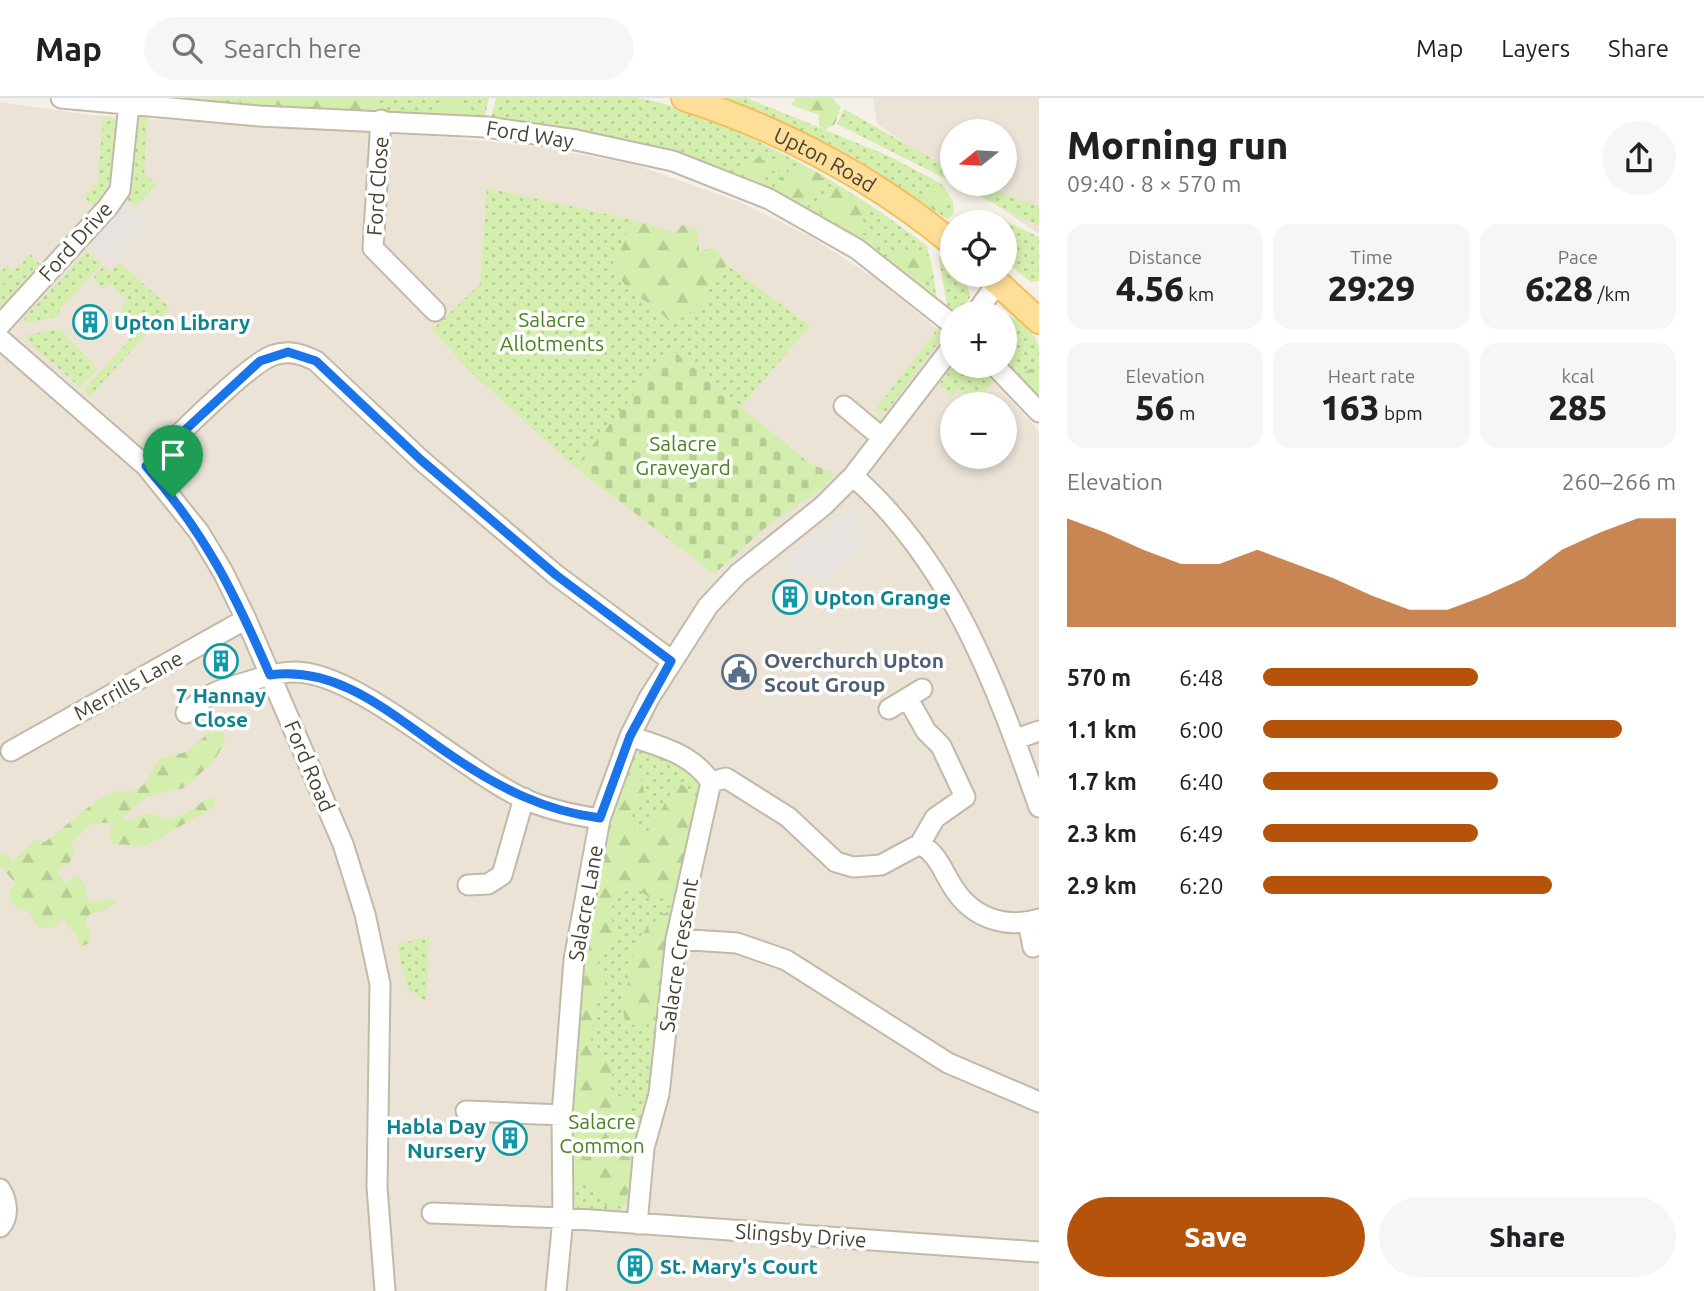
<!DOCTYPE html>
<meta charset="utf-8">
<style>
body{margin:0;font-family:Ubuntu,sans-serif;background:#f6f6f6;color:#202124;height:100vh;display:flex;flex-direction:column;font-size:26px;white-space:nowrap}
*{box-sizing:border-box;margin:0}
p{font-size:23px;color:#757577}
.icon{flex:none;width:38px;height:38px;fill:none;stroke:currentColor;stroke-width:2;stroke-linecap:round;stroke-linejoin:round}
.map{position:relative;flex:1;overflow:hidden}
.drawer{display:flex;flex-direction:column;background:#fff;width:665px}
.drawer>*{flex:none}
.needle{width:46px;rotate:252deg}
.fabs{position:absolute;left:940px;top:21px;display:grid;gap:14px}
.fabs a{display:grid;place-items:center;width:77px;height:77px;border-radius:50%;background:#fff;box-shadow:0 4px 10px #0003;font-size:35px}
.pin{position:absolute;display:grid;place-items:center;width:60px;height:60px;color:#fff;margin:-72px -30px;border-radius:50% 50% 50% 0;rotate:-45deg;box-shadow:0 0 7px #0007}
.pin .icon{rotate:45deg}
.round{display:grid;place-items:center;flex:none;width:74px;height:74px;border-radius:37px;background:#f6f6f6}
.summary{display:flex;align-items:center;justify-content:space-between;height:119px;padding:0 28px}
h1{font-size:38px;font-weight:800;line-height:52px}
.figures{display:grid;grid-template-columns:repeat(3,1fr);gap:10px;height:119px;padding:7px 28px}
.figures div{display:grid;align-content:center;border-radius:18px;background:#f6f6f6;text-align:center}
.figures b{font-size:35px;font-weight:800}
.figures small{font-size:19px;font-weight:400}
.figures p{font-size:19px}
.chart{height:196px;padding:14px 28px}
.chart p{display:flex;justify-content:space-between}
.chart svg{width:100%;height:126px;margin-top:7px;fill:#b45309;opacity:.7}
.action{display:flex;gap:14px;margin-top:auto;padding:14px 28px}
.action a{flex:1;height:80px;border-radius:42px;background:#b45309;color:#fff;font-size:28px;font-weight:800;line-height:80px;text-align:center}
.action a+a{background:#f6f6f6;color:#202124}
ul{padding:0 28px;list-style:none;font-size:23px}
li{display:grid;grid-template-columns:112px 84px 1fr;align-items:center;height:52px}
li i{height:18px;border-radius:9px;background:#b45309}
header{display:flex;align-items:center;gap:42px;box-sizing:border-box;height:98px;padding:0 35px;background:#fff;border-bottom:2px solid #e0e0e0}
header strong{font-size:33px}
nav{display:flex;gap:38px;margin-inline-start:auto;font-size:24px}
.search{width:490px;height:63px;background:#f6f6f6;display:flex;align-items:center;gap:18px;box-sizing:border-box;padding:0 24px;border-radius:38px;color:#757577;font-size:26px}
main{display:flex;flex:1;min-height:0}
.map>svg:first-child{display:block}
</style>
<header>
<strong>Map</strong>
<div class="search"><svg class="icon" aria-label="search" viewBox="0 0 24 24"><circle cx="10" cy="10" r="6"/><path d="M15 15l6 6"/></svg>Search here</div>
<nav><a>Map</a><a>Layers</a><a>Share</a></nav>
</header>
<main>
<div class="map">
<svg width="1039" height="1193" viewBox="0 0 1039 1193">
<defs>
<pattern id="grass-dots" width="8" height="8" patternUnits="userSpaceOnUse" patternTransform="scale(1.75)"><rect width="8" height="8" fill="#d3eead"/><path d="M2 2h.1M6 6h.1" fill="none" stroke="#b7cd95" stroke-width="1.8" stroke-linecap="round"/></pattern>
<pattern id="forest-firs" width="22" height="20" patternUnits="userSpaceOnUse" patternTransform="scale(1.75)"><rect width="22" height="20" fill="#d3eead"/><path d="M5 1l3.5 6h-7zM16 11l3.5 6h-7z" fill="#b7cd95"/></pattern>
<pattern id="cemetery-stones" width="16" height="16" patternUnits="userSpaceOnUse" patternTransform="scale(1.75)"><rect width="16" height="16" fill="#d3eead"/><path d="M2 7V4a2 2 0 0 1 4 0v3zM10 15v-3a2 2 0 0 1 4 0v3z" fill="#b7cd95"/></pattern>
</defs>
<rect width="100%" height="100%" fill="#f6f1e8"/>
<path fill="#eae3d6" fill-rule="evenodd" d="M873 0H1039V136L965 86H1004V33H952V77L877 26Z
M0 4 91 17 447 39 541 49 636 67 740 104 811 139 878 182 952 243V268H978L1035 328 1039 334V1193H0ZM952 306H1004V359H952Z"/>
<path fill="url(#grass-dots)" d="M112 0H489L484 23Z
M496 0C541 0 589 0 635 0 657 2 680 11 701 19 783 50 858 95 927 148L938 205 761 93 490 24Z
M706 0H747L889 58 942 86 953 104 954 116 947 121C917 101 887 80 856 61 810 33 757 16 706 0Z
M844 11 952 72V84L837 26Z
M136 17H148L144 75 156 87 136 108 124 99Z
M103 19H111L117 25C113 55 116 86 94 108L84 99 98 83Z
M955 86H975L1039 108V128Z
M487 90 629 121 625 143 611 169 646 206H703L709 190 727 167 810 228 741 308 671 251 575 369 472 275 432 232 480 186Z
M977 114 990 115 1039 139V183L1031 184 1005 163 1004 124H959L960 120Z
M87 153 101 167 60 211 57 219 24 225 25 219Z
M30 156 41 167 40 169 0 186V174L7 167 13 173Z
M938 157 952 168V177L965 178 970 199 962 212H948Z
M119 164 170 210 90 298 84 292 131 240 121 231V210L127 203 110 186 104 191 93 181 103 168 110 174Z
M37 171 1 210H0V187Z
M1000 215C1014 216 1037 235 1039 250 1039 267 1039 287 1039 305L1005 266 1004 215Z
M940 228 944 235 941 241 887 313H874Z
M60 231 98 271 80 289 27 243V237Z
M954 268H978L993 284 977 303 959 291 952 298 939 286Z
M641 652C662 652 693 669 702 688L668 821 649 998 626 1105 615 1115 579 1113 573 1102 568 1006 627 662Z
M429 838 426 903 408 892 397 847Z"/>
<path fill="url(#forest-firs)" d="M233 0H380L379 9 371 16 248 9Z
M441 0H464L463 10 449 18 443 15Z
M796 0H832L841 9 835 26 825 32 819 28V17L791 7Z
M756 60 775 65 781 60 786 62 787 74 766 73 755 87 741 84 742 76Z
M799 65 824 78 819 89 810 92 813 100 805 106 809 109 800 112 771 98 781 80Z
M830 83 873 109 859 123 860 137H868L876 142 874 150 869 153 821 123 818 100 831 98 835 90Z
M942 86 948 96 935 113 917 101 930 91 936 94Z
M629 121 676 135 682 127 698 132 699 154 713 149 727 167 709 190 703 206 673 225 627 189 611 169 625 143Z
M910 149 930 159 934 180 914 187 881 162 896 152 904 157 908 156Z
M1030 271H1039V305L1017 280Z
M210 634H223L225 644 214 663 184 690 148 698 121 721 133 722C150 710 149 718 166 720 181 722 196 708 208 700L216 701 214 709 145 748 113 746 109 735 114 724 91 726 71 747 74 755 69 765 57 773 64 785 77 777 84 786 88 803 119 802 103 813 90 816 85 824 91 837 89 845 80 849 76 838 63 820 56 829 39 830 28 813 15 809 8 795 16 786 0 767V755H6L13 764 35 741 45 744 99 701 117 693 131 694 143 687 159 661 186 654Z
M628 671 640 677 645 697 632 715 635 735 648 733 678 684 689 691 696 715 674 798 650 800 628 785 609 814 619 841 597 865 606 883 594 913 591 943 614 971 608 996 629 1000 627 1015 635 1022V1055L626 1105 606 1108 588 1082 572 1086 568 1006 581 861 603 728Z
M671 811 659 914 643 931 625 923 621 898C636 873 628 875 634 851 638 835 658 820 671 811Z"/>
<path fill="url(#cemetery-stones)" d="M671 251 810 366 835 375 824 389 765 430 714 476 575 369Z"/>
<path fill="#e7e4e0" d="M126 104 149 125 111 166 89 146Z
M849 409 865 428 857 434 867 447 819 485 809 472 798 480 782 465Z"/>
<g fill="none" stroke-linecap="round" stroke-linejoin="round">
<g stroke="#c3b9a9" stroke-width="23">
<path id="minor" d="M61 0 259 18 486 29 576 42 673 63 769 101 857 151 952 226
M381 22 373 150 435 213
M976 215 998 184
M0 227 108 109 120 92 129 6
M0 241 146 368 199 434 223 474 246 521 343 746 365 816 380 886 377 1089 385 1193
M995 268 1039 314
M844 308 880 338
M146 368C170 346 249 264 274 257 289 252 302 256 316 263L421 362 556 477 672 563
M853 378C952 465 996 588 1039 709
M889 611 922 591
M186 615C209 595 218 592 247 584 262 579 278 574 294 574 356 573 461 671 522 700 546 711 573 717 600 721
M630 638C661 649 691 655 711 684L676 841 659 996 644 1050 637 1126
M1016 641 1039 633
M11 653 246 521
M711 684 726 680 788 719 836 764 853 769 881 767 920 746 935 720 965 699 941 648 926 633 908 601
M920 746C938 756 942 772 953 789 972 820 1005 831 1039 821
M468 787 488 786 502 777 524 700
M1028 824 1033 849
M676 841 737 845 786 862 948 965 1039 1004
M466 1013 562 1017
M0 1091C7 1102 10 1119 0 1129
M432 1115 563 1120 1039 1154
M556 1193 563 1120 562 1017 574 862 600 721 630 638 649 600 708 508 738 476 823 408 853 378 952 249"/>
</g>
<g stroke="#f1bf5b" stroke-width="28">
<g id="major">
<path id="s1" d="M684 0C783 32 872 79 952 145"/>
<path d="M989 177 1039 223"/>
</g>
</g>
<use href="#minor" stroke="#fff" stroke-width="19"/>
<use href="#major" stroke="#ffde98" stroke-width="24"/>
</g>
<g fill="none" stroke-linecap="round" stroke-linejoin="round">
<g stroke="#fff" stroke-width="14">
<path id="route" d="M288 254 316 263 421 362 556 477 671 563 630 638 600 720C544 713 498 689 452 658 396 621 342 567 270 577 234 494 206 437 146 368L260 263Z"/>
</g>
<use href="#route" stroke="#1a73e8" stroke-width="9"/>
</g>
<defs>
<g id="building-ring" transform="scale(1.75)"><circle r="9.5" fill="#fff" stroke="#0f9aa8" stroke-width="1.5"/><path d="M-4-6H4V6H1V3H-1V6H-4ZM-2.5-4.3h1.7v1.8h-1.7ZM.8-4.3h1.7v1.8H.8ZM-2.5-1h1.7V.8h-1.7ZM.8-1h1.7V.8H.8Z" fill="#0f9aa8"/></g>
<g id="civic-ring" transform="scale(1.75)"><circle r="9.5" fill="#fff" stroke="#5c6f8a" stroke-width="1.5"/><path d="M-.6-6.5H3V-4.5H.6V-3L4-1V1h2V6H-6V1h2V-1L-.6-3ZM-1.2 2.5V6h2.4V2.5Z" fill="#5c6f8a"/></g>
</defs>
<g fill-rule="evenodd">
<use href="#building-ring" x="90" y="224"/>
<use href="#building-ring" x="790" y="499"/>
<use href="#building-ring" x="221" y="563"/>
<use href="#civic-ring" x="739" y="574"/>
<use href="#building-ring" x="510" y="1040"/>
<use href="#building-ring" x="635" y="1168"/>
</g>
<g text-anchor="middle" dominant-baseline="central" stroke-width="7" stroke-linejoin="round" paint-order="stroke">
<g font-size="21" fill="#4a4236" stroke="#fff">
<text transform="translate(530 36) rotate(9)">Ford Way</text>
<text stroke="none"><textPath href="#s1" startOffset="154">Upton Road</textPath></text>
<text transform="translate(377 88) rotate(-86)">Ford Close</text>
<text transform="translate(75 143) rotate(-48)">Ford Drive</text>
<text transform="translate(128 587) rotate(-29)">Merrills Lane</text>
<text transform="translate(310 668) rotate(67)">Ford Road</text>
<text transform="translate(585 805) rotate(-80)">Salacre Lane</text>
<text transform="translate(678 857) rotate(-81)">Salacre Crescent</text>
<text transform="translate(801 1137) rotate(4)">Slingsby Drive</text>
</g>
<g font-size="21" fill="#4a8421" stroke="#fff">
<text x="552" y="221">Salacre<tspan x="552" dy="24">Allotments</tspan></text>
<text x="683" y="345">Salacre<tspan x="683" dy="24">Graveyard</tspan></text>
<text x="602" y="1023">Salacre<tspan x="602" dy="24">Common</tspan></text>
</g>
<g font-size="21" font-weight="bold" fill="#0d838f" stroke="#fff" text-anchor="start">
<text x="114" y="224">Upton Library</text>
<text x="814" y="499">Upton Grange</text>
<text x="221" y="597" text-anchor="middle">7 Hannay<tspan x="221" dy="24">Close</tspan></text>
<text x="486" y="1028" text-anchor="end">Habla Day<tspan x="486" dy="24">Nursery</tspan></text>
<text x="660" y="1168">St. Mary's Court</text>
</g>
<g font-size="21" font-weight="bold" fill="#4e5e75" stroke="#fff" text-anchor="start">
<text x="764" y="562">Overchurch Upton<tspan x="764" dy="24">Scout Group</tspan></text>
</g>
</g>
</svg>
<div class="fabs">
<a><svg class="needle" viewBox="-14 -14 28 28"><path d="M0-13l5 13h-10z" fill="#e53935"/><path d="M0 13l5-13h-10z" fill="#757577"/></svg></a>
<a><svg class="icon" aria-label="locate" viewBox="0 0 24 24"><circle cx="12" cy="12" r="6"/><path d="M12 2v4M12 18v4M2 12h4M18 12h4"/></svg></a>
<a>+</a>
<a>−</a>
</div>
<div class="pin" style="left:173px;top:399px;background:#1e9e55"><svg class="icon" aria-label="arrive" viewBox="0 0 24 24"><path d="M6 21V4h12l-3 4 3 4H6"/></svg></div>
</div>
<section class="drawer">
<div class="summary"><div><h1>Morning run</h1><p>09:40 · 8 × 570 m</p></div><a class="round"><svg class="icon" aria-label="share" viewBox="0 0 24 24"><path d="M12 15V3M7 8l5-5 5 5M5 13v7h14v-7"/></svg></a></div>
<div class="figures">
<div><p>Distance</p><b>4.56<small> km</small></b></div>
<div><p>Time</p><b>29:29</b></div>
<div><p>Pace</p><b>6:28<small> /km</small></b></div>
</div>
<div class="figures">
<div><p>Elevation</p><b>56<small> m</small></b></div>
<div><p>Heart rate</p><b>163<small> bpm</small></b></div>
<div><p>kcal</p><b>285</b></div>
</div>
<div class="chart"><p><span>Elevation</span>260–266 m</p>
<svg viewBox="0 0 160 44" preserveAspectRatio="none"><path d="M0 44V6L10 11L20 17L30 22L40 22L50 17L60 22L70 27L80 33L90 38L100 38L110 33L120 27L130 17L140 11L150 6L160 6V44z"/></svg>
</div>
<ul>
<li><b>570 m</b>6:48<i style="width:52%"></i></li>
<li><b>1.1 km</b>6:00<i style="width:87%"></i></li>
<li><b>1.7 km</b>6:40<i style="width:57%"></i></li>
<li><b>2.3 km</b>6:49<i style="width:52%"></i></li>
<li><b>2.9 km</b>6:20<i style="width:70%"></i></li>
</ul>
<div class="action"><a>Save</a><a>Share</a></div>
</section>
</main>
